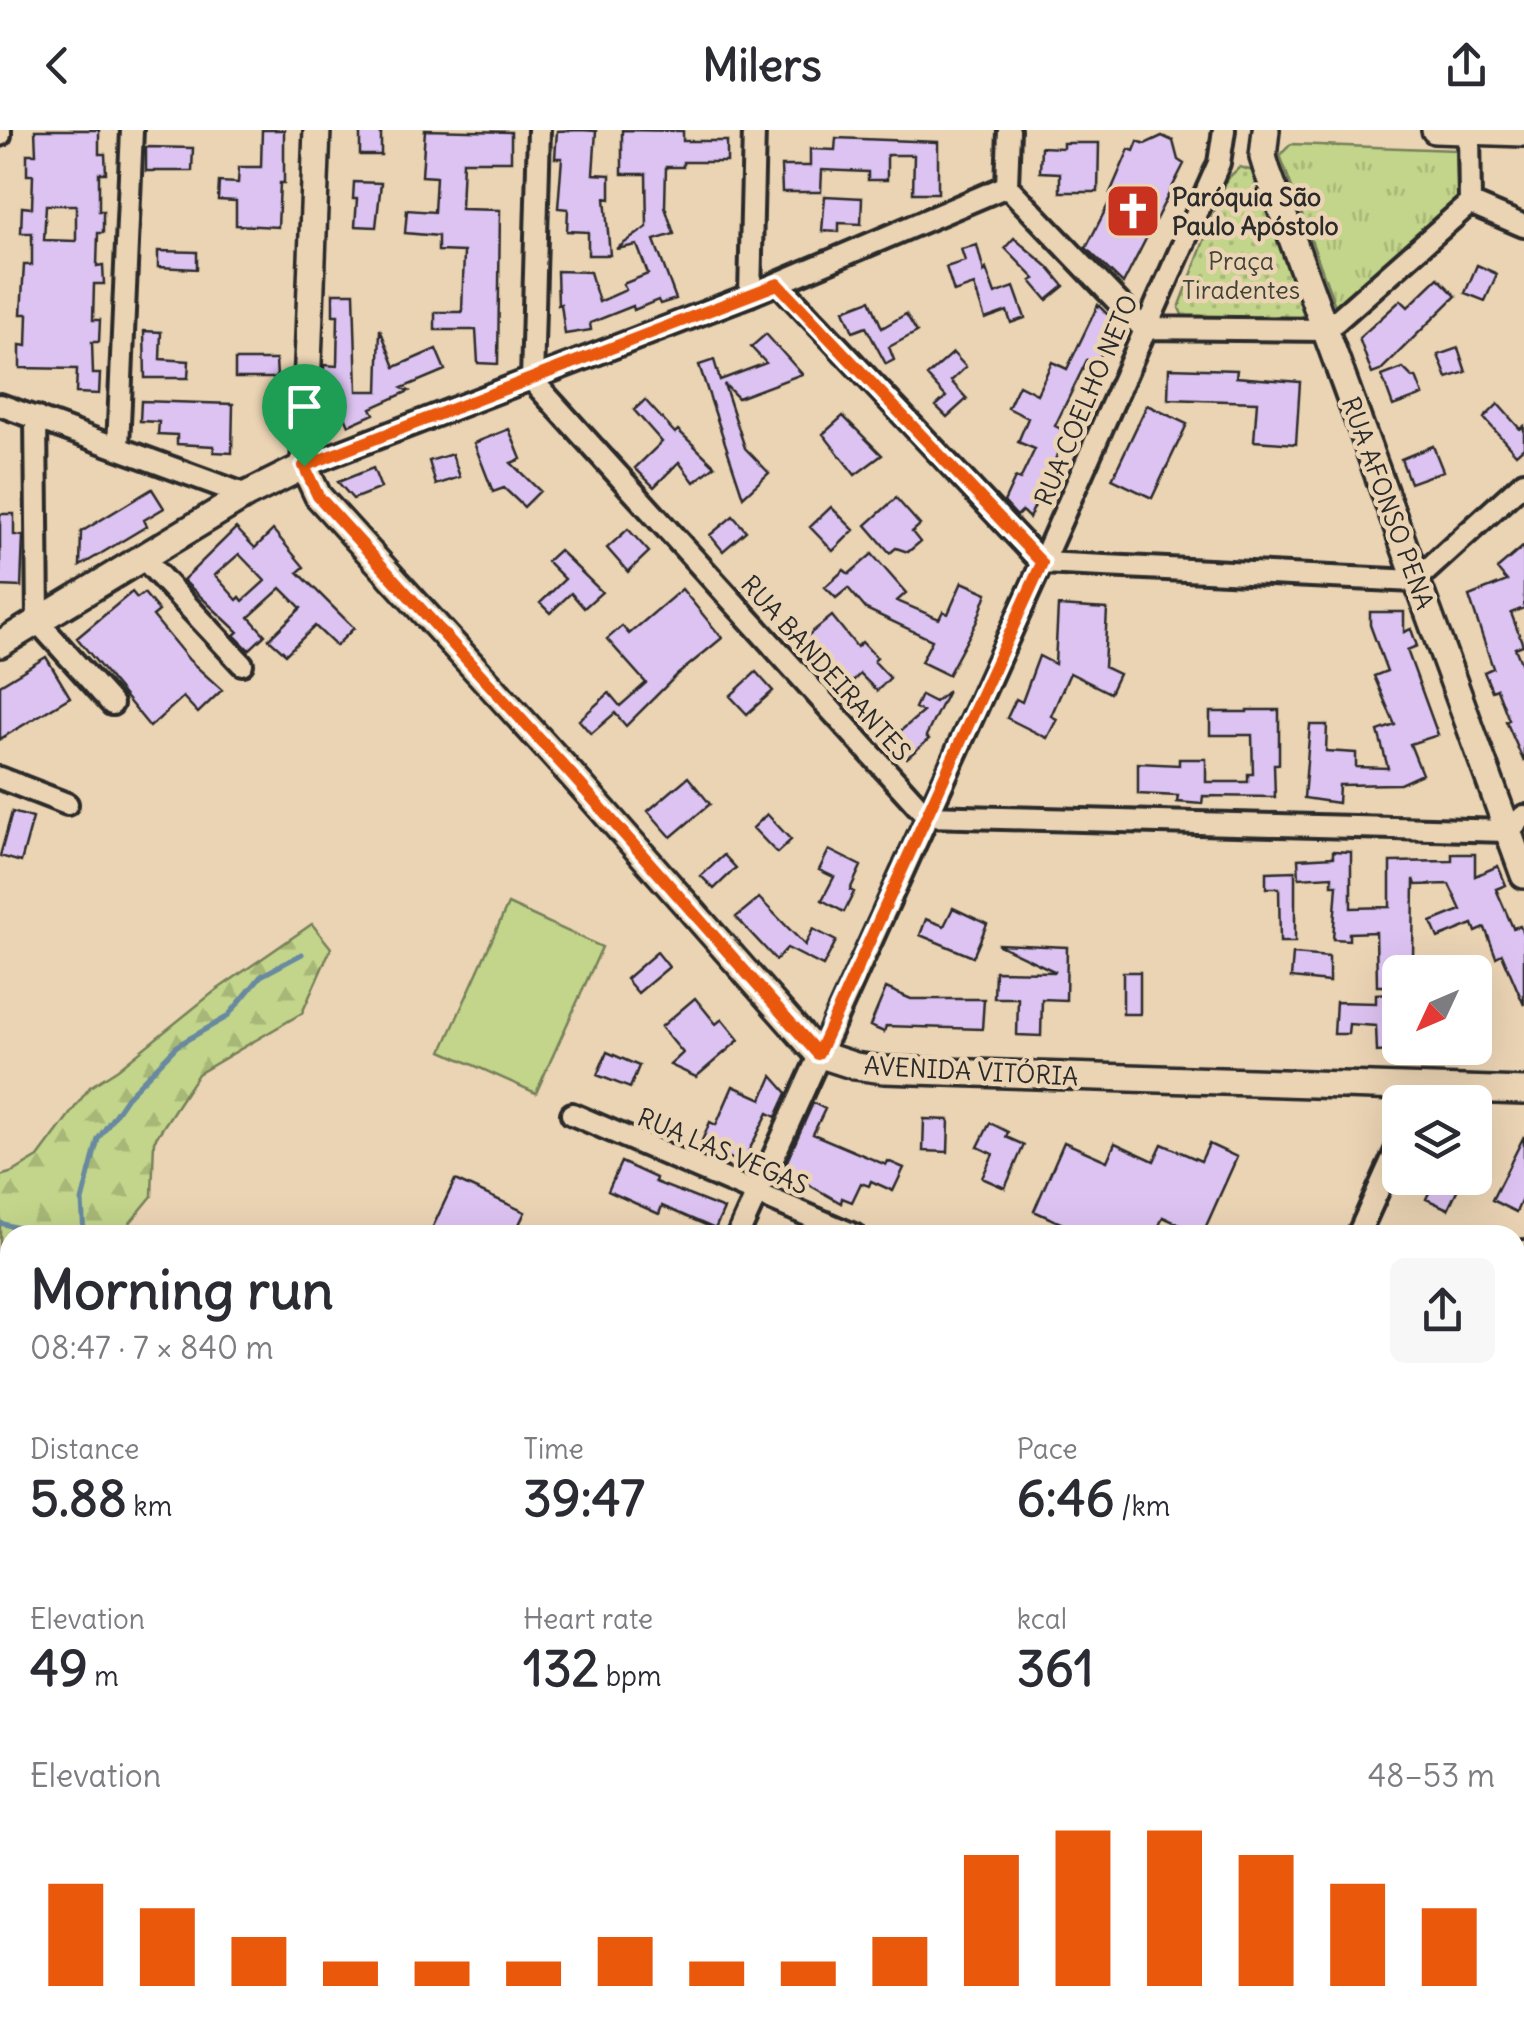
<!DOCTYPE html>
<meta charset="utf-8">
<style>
body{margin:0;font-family:Delius,sans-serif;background:#f7f7f7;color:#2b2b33;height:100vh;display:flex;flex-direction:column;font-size:38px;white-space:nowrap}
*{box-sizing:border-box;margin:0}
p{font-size:32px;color:#7c7c81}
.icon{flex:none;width:55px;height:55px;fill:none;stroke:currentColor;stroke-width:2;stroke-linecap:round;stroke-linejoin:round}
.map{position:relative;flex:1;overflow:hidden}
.sheet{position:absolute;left:0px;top:1095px;width:1525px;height:810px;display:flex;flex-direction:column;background:#fff;border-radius:30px 30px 0 0;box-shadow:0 10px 40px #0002}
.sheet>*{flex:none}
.needle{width:65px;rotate:226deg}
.fabs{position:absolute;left:1382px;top:825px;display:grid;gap:20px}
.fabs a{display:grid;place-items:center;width:110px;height:110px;border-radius:15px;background:#fff;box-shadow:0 10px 40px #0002;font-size:50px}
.pin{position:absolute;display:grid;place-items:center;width:85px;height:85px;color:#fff;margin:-102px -42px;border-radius:50% 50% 50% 0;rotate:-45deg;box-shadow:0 0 10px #0007}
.pin .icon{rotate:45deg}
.round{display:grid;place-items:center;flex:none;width:105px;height:105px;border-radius:15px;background:#f7f7f7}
.overview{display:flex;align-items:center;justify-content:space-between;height:170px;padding:0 30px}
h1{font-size:55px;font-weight:700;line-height:75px}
.stats{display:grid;grid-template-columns:repeat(3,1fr);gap:15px;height:170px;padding:10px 30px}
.stats div{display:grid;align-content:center}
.stats b{font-size:50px;font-weight:700}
.stats small{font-size:28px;font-weight:400}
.stats p{font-size:28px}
.chart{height:280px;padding:20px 30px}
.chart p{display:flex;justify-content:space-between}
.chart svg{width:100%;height:180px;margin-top:10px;stroke:#ea580c;stroke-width:6}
header{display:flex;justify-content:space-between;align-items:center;height:130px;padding:0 30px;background:#fff;font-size:45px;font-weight:700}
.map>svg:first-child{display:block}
</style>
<header><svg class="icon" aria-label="back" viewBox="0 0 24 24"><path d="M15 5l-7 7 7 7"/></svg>Milers<svg class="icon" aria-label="share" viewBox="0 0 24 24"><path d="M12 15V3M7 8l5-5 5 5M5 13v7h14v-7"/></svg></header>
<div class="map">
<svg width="1524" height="1905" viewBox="0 0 1524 1905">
<defs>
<pattern id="grass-tufts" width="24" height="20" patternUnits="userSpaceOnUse" patternTransform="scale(2.5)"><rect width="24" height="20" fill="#c2d58a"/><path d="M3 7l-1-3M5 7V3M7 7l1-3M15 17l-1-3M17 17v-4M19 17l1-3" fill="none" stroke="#a7b777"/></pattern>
<pattern id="forest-firs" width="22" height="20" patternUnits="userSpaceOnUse" patternTransform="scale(2.5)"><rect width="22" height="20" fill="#c2d58a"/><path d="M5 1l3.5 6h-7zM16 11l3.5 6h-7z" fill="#a7b777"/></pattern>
<pattern id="park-dots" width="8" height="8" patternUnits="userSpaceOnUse" patternTransform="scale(2.5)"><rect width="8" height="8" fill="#c2d58a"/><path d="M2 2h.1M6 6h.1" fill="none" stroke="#a7b777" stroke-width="1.8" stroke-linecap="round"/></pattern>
</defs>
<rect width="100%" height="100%" fill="#ebd4b4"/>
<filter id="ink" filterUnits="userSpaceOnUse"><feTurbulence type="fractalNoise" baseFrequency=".01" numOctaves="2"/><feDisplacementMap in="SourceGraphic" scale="20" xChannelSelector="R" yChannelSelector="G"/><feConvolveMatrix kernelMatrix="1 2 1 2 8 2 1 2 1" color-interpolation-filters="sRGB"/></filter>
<g filter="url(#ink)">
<path fill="url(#grass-tufts)" stroke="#76805a" stroke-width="2.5" d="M1291 14 1456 20 1458 72 1339 177 1334 173 1280 25Z"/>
<path fill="url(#forest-firs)" stroke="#76805a" stroke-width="2.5" d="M312 794 331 818 302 883 198 944 154 1011 152 1066 120 1105H10V1167L0 1156V1046L13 1042 38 1027 90 957 118 939 215 861Z
M499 1895H616V1905H501Z"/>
<path fill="url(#park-dots)" stroke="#76805a" stroke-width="2.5" d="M1240 37 1253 41 1257 49 1306 179 1299 192 1185 191 1179 178 1227 49Z"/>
<path fill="#c2d58a" stroke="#76805a" stroke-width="2.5" d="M508 774 602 817 536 963 442 921Z"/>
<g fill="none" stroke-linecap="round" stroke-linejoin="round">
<path stroke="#6789a0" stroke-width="5" d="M0 1093 43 1105
M84 1105 82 1071 98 1009 127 967 178 915 227 887 261 846 302 824
M569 1895 571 1905"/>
</g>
<path fill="#ddc3f2" stroke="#2b2b2b" stroke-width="2.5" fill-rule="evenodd" d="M35 0H99V24H105L106 43H99V81H103V103H98L97 136 103 135 104 154H94L93 190H100L99 212H92L93 244H100L99 264 76 263 77 239 20 238V215L27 216 28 184H21L24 135H32V103H21L22 77 32 78 33 45H27V24H36ZM46 75H76V111L44 110Z
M262 0H284V53H280L278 97 236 95V71L218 70 219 52 238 53 239 37H261Z
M360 0H381V25H360Z
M425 0 511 2V31H463L461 79 500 80 498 234 478 233 476 200H435V182H462L464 122 438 121V106L405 103 407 80 434 82 436 47 422 46Z
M581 0 596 1 593 44 610 45V69L605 68 610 125H588V102L567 101 568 79 558 78 562 28H555L557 1Z
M622 0 683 1V11H727V32H683V37H666L665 77 674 104 654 110 676 169 660 174 658 170 634 180 633 176 590 193 591 200 565 204 561 174 558 175 557 141 590 142 599 172 626 160 623 154 648 144 637 115 616 119 647 97 646 44H622Z
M1162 6 1173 11 1178 30 1184 34 1123 154 1086 118 1114 63H1110L1129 19 1134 21 1138 11 1145 14Z
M836 8 938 12V63H913L914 25H887V50H868V42L822 40 821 62H782L781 36H810V19L835 20Z
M1063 13H1099L1098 62H1060V43L1040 42 1041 17 1063 18Z
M146 17 193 18 192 41H146Z
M354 52 381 53 376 97 355 96 357 69H353Z
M825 66 862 68 861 94 839 93V102L822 101Z
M1014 108 1048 137 1064 156 1047 170 1031 151 1035 149 1005 118Z
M977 115 984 142 986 139 995 164 1014 157 1025 188 1011 193 1007 181 985 189 974 155 954 162 946 137 965 131 961 119Z
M158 121 197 122V139L158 137Z
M1477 135 1497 144 1485 171 1465 163Z
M1438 148 1456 166 1380 241 1372 244 1359 208 1401 170 1408 177Z
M333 163H354L357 261H378L380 199 395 237 436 219 445 240 402 258 409 261 371 278 374 284 349 295 334 261 323 265 324 235 337 236 338 185H333Z
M870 170 882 198 906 184 917 202 889 217 894 230 886 234 866 197 853 202 844 180Z
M1098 175 1116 193 1096 234 1087 230 1055 296 1065 301 1051 342 1029 388 1022 381 1017 386 1004 372 1015 348 1020 350 1035 319 1018 312 1028 288 1008 278 1019 255 1037 264 1052 232 1067 239Z
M144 201 161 202 160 229 189 231 188 248H145Z
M766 204 802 244 738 268 724 254 745 318 769 343 743 367 699 235 714 230 720 250 766 233 751 217Z
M1458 218 1466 242 1447 248 1438 225Z
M953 223 966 237 951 251 967 269 947 287 936 276 946 267 927 246Z
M235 230H276L277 248H235Z
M1169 238 1237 240 1236 247 1300 252 1296 314 1254 311 1257 272 1168 269Z
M1403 238 1413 248 1416 247 1423 265 1393 276 1382 246Z
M645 270 675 303 678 300 715 336 694 352 679 332 654 357 635 338 662 312 634 280Z
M141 271 233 274 232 323 214 322V316L177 314V305L158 304 159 292 140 291Z
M1498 274 1520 299 1524 296V317L1516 324 1484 288Z
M1147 275 1187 294 1152 368 1112 349Z
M843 286 882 325 855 345 823 304Z
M509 299 521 329 511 333 540 361 524 377 504 358 493 362 474 313Z
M1433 316 1443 341 1410 353 1401 329Z
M452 324 460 347 436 355 429 331Z
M373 338 381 358 353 369 338 352Z
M152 359 164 378 144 390 147 396 80 436 81 402Z
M896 368 920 395 912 402 920 412 908 422 896 418 890 423 866 395Z
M831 377 854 400 833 421 810 397Z
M0 384H14V405L23 406 21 457 0 456Z
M733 386 746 401 723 421 710 405Z
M236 398 255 418 273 400 304 437 298 442 354 498 336 516 315 496 286 524 269 509 301 478 281 458 249 487 265 505 249 520 234 505 238 502 183 450ZM239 424 265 451 243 471 240 467 237 470 215 445Z
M628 399 649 422 628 442 607 418Z
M1524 416V478L1511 483 1523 515 1515 518 1524 540V632L1506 591 1509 590 1497 559 1492 561 1484 542 1493 538 1469 466 1507 451 1497 439Z
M559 420 602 462 584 478 571 463 550 483 540 473 565 449 547 431Z
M872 424 906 463 897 471 939 489 943 481 948 484 962 452 987 463 977 491 948 545 921 532 932 510 866 479 848 458 836 468 825 457 844 440 849 444Z
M682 459 722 508 677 545 626 596 615 583 591 604 579 590 609 563 620 576 646 553 607 509 622 496 629 504Z
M132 462 137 468 144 463 159 481 153 486 189 530 222 560 198 583 183 567 150 597 77 508Z
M1058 476 1107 479 1104 537 1119 544 1110 563 1070 543 1051 586 1057 589 1047 608 1007 588 1016 569 1022 572 1039 526 1055 534Z
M1370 482H1404V502L1411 499 1417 516 1407 520 1438 605 1410 614 1422 644 1400 654 1339 655 1338 673 1304 668 1310 595H1327L1326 621 1356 623V637L1388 638 1378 601 1395 595 1374 546 1387 541 1370 495Z
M832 486 857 517 862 512 877 528 874 531 890 548 877 561 860 544 847 557 806 507Z
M46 527 70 567 0 609V555Z
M756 542 773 561 747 584 730 566Z
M948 561 926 606 929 609 907 628 891 609 923 582 915 578 921 565 935 572Z
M1247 580H1279V634H1274L1275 667 1203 666 1202 674 1177 672 1178 666 1138 664V633L1179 635V629H1206V652H1248V644H1253L1252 605H1210V582H1247Z
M688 647 710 674 671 707 648 681Z
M12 682 33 688 21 732 0 726Z
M767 684 791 710 777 723 753 698Z
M829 720 861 736 850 760 854 762 844 782 822 770 834 747 819 740Z
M1333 721 1351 722V778L1390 777V732L1452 731V724H1475V746L1498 736 1506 755 1496 759 1513 798 1520 796 1524 806V875L1502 824 1496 827 1485 798 1476 802 1473 794 1438 808 1431 792 1461 780 1449 754 1416 755 1414 749 1413 829H1420L1419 842H1400V856H1377L1376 802 1349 803V810L1333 809 1337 755H1332V746L1299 748 1298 729 1333 727Z
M724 725 736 738 714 759 701 746Z
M1295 741V812H1280L1279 758H1266V742Z
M759 768 805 815 813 799 836 811 823 836 787 818 776 830 736 787Z
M953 778 987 794 973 827 920 805 926 789 944 796Z
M997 814 1067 817 1066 870 1042 869 1041 906 1017 905 1018 868H994L995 841 1056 842Z
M657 822 669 837 638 863 626 849Z
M1293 824 1329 827V852L1291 848Z
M1123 842H1140V884H1123Z
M886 858 911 869H984L982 899 886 896 884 902 870 896Z
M1389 863 1393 921 1377 922 1376 896 1349 894 1348 904H1334L1336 872 1376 873V864Z
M695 868 716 894 722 889 739 910 696 947 670 935 683 923 661 897Z
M607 922 639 936 630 958 597 945Z
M772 946 787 963 776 987 768 983 742 1034 701 1013 710 992 716 995 733 956 762 969Z
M813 973 825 979 813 1004 886 1035 888 1031 904 1038 893 1061 871 1051 869 1056 861 1053 852 1072 842 1068 841 1073 783 1040Z
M924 989 949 990 948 1022 923 1021Z
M990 993 1008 1002 1006 1007 1024 1015 1005 1058 982 1048 993 1024 978 1017Z
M1524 1006V1065L1516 1082 1492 1070Z
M1064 1012 1107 1031 1115 1013 1154 1031 1162 1014 1201 1031 1209 1014 1237 1027 1202 1105 1163 1087 1155 1105H1074L1076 1100 1034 1081Z
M621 1032 656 1048 655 1052 724 1079 715 1099 662 1076 659 1084 608 1061Z
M1436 1048H1463L1448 1079 1426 1069Z
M455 1050 525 1082 514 1105H429Z"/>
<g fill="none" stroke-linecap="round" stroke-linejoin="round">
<g stroke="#2b2b2b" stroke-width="28">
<path id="minor" d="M539 0 532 250 927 686 1508 701 1524 686
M1009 0 1007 56 1143 198 1326 200 1470 73 1469 0
M0 5V0
M1470 73 1524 96
M778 153 1042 433 1415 451 1524 352
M750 165 754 0
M0 275 246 365
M36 287 38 492 112 574
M118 317 132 0
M304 336 750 165 1007 56
M143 428 242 534
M0 648 67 674
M572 984 854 1105
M738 1105 1042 433 1219 33 1224 0
M1358 1105 1400 1012
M1515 1140 1524 1121
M0 1196 10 1205
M0 1244 10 1258
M0 1343 10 1339
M1515 1401 1524 1405
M1515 1450 1524 1430
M0 1502 10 1498
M0 1656 10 1652
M0 1814 10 1810
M389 1895 393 1905
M422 1895 425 1905
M839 1895 861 1905
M146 1905 168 1895
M996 1905 1000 1895
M1168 1905 1172 1895
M1310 1905 1314 1895"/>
</g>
<g stroke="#2b2b2b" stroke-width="32">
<path id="tertiary" d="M317 0 304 336 318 366 571 644 818 924 855 936 884 940 1524 961
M1266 0 1263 27 1267 40 1524 745
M1435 0 1524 3
M0 514 246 365 304 336
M1515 1776 1524 1756
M1456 1905 1461 1895"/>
</g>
<use href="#minor" stroke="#ebd4b4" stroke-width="20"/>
<use href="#tertiary" stroke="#ebd4b4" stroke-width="25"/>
</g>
</g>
<g fill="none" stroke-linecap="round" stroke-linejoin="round" filter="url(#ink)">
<g stroke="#fff" stroke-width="20">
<path id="route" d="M778 154 1042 433 818 924 571 644 318 366 304 336Z"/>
</g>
<use href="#route" stroke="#ea580c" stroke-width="12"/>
</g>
<defs>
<g id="church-square" transform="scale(2.875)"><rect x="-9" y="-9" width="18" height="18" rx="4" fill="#c8321e" stroke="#ebd4b4"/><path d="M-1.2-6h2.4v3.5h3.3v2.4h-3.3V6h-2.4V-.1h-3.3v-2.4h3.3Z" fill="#fff"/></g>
</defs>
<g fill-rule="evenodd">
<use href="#church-square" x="1133" y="81"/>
</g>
<g text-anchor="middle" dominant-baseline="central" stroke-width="9" stroke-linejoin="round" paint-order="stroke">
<g font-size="25" font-weight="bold" fill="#2b2b2b" stroke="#ebd4b4" text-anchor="start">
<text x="1172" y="67">Paróquia São<tspan x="1172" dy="29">Paulo Apóstolo</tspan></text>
</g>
<g font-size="25" fill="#424439" stroke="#ebd4b4">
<text x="1241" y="131">Praça<tspan x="1241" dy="29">Tiradentes</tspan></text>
</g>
<g font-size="25" fill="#2b2b2b" stroke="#ebd4b4">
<text transform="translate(1086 270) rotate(-67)">RUA COELHO NETO</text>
<text transform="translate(1388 373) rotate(70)">RUA AFONSO PENA</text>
<text transform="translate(826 538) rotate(48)">RUA BANDEIRANTES</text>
<text transform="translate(971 941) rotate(3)">AVENIDA VITÓRIA</text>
<text transform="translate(723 1021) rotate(23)">RUA LAS VEGAS</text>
</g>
</g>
</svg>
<div class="fabs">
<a><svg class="needle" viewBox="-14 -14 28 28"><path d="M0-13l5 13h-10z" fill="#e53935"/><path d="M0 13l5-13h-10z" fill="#7c7c81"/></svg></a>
<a><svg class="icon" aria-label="layers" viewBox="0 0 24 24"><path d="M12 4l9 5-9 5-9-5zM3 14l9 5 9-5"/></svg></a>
</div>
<div class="pin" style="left:304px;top:336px;background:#1e9e55"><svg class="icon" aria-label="arrive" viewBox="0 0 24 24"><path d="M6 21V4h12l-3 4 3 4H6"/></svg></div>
<section class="sheet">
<div class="overview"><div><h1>Morning run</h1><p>08:47 · 7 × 840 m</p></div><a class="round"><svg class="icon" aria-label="share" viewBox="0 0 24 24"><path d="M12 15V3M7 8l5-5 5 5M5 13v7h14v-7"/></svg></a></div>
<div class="stats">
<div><p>Distance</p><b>5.88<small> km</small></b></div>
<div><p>Time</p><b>39:47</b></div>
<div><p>Pace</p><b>6:46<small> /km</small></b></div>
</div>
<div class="stats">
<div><p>Elevation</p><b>49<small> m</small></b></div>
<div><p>Heart rate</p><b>132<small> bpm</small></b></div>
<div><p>kcal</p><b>361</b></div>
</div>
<div class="chart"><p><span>Elevation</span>48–53 m</p>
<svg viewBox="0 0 160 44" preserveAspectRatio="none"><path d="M5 44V19M15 44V25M25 44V32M35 44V38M45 44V38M55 44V38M65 44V32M75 44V38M85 44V38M95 44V32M105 44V12M115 44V6M125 44V6M135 44V12M145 44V19M155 44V25"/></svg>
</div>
</section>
</div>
